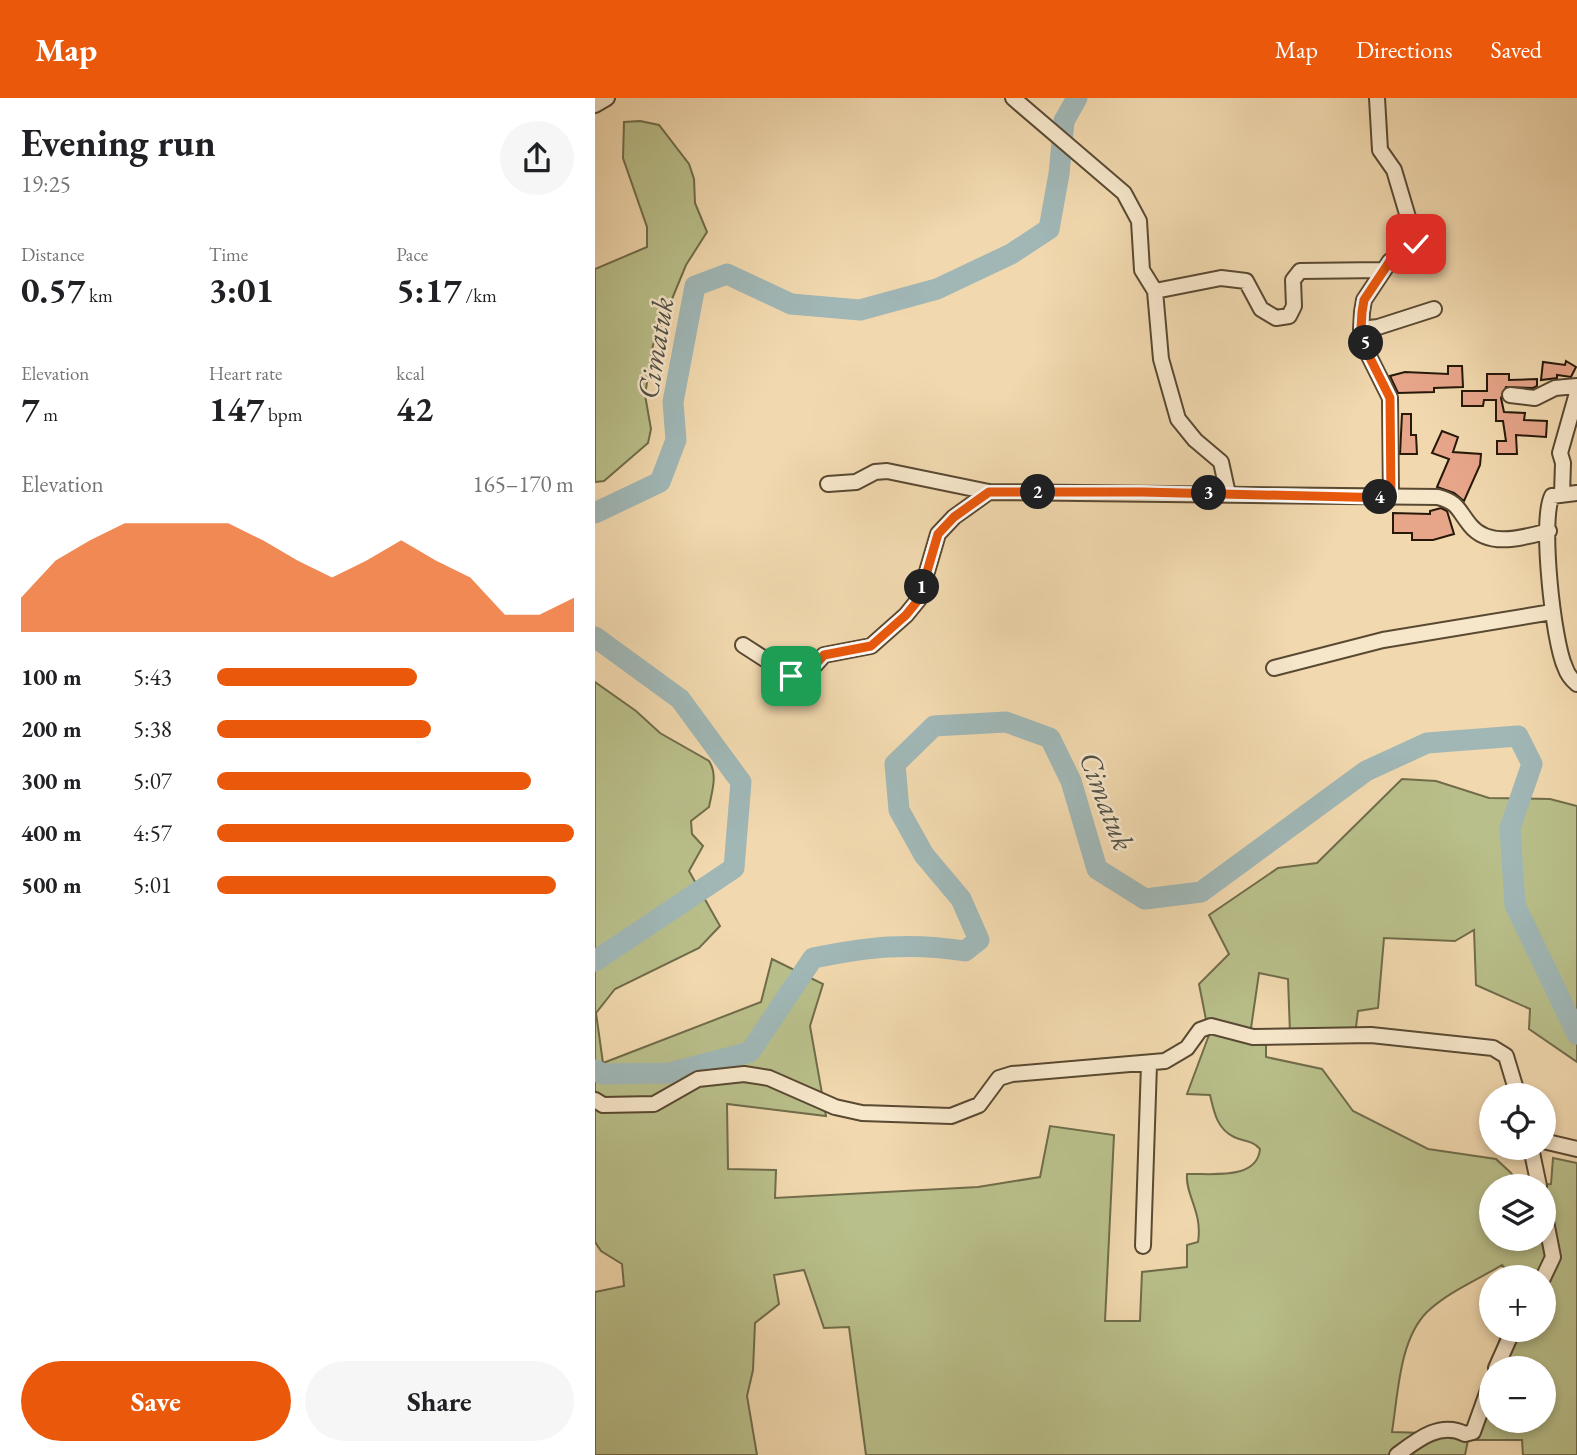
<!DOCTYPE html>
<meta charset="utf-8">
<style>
body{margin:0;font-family:"EB Garamond",serif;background:#f6f6f6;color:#202124;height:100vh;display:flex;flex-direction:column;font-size:26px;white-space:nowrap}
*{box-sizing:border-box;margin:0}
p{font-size:23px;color:#757577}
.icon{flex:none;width:38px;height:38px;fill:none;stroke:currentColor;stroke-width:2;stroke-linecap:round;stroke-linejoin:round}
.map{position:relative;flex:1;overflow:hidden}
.details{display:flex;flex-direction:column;background:#fff;width:595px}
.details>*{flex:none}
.tools{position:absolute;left:884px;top:985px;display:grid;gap:14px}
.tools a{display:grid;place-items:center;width:77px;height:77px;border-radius:50%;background:#fff;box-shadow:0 4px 10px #0003;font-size:35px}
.pin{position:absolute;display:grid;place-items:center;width:60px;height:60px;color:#fff;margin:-30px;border-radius:14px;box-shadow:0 4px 10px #0006}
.km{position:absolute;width:35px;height:35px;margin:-18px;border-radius:50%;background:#222;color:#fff;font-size:19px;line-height:35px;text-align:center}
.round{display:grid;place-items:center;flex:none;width:74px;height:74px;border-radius:37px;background:#f6f6f6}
.summary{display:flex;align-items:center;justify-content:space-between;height:119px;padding:0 21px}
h1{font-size:38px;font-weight:700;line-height:52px}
.figures{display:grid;grid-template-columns:repeat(3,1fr);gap:10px;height:119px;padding:7px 21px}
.figures div{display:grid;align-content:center}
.figures b{font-size:35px;font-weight:700}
.figures small{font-size:19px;font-weight:400}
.figures p{font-size:19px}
.chart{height:196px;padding:14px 21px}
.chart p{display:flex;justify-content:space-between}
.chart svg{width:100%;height:126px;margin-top:7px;fill:#ea580c;opacity:.7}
.primary-button{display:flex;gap:14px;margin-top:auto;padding:14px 21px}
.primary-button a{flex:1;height:80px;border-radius:42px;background:#ea580c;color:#fff;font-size:28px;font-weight:700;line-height:80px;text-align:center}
.primary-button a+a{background:#f6f6f6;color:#202124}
ul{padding:0 21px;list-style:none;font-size:23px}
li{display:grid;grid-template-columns:112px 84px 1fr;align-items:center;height:52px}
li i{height:18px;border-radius:9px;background:#ea580c}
header{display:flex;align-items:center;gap:42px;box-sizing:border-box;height:98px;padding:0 35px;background:#ea580c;color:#fff}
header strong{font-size:33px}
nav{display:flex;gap:38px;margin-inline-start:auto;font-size:24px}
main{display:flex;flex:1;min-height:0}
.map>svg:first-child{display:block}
</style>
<header>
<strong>Map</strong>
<nav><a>Map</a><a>Directions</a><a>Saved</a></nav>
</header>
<main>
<section class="details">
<div class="summary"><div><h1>Evening run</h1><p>19:25</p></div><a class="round"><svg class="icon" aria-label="share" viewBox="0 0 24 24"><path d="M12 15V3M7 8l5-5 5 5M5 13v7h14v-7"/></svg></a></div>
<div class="figures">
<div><p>Distance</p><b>0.57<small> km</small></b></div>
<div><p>Time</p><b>3:01</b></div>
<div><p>Pace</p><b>5:17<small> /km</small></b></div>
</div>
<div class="figures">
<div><p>Elevation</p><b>7<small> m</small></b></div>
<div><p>Heart rate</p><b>147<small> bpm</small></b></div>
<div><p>kcal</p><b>42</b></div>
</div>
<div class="chart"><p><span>Elevation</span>165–170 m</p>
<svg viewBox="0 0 160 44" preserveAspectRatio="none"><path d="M0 44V32L10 19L20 12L30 6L40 6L50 6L60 6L70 12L80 19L90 25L100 19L110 12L120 19L130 25L140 38L150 38L160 32V44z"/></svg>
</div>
<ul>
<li><b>100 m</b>5:43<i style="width:56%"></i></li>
<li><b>200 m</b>5:38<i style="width:60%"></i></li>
<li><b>300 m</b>5:07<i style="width:88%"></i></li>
<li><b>400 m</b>4:57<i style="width:100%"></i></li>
<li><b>500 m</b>5:01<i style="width:95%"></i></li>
</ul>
<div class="primary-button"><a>Save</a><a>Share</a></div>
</section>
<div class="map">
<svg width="982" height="1357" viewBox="0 0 982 1357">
<rect width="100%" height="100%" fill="#f1d8ae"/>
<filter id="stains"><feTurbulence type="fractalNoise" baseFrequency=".00286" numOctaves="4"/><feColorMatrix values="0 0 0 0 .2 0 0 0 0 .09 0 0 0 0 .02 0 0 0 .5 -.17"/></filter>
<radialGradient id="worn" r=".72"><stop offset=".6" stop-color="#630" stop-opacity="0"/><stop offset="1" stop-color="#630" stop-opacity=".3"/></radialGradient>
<path fill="#b9bf8a" stroke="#706c4a" stroke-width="2" fill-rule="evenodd" d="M45 23 64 27 94 66 99 81 100 105 112 134 91 167 58 247 50 297 56 331 53 345 9 383 0 384V171L52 149V129L28 60 29 24Z
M0 584 41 613 65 635 114 663C123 677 117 693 114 709L96 723 97 736 108 748 94 773 125 828 104 850 20 891 1 915 8 965 166 904 177 861 228 886 215 928 231 1018 132 1006 133 1071 181 1072 180 1100 383 1089 445 1079 455 1028 519 1037 510 1223H545L547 1174 592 1169V1147L603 1144C608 1114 590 1097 592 1076 615 1075 662 1083 665 1051 657 1042 649 1044 639 1039 622 1031 619 1014 615 997L592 996 614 937 604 886 634 856 614 817 683 770 722 765 807 681 841 683 894 700 955 701 982 708V964L934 931 935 911 881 887 879 832 860 843 789 840 783 910 763 913 760 937 695 935 693 881 664 875 654 944 671 947V959L727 971 758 1013 833 1051 901 1061 916 1075 925 1088H896V1141H948V1088H934L956 1086 958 1060 982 1065V1357H928L927 1342H873L870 1357H271L254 1229 229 1230 209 1172 179 1177 184 1206 160 1225 158 1272 152 1298 162 1357H0V1194L29 1188 27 1166 6 1153 0 1144ZM907 1167 917 1179 948 1180V1232H908L873 1342 863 1336 797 1334C803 1297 804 1242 832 1214 853 1194 882 1182 907 1167ZM896 1270H948V1323H896Z"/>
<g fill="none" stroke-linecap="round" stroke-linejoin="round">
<path stroke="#a0b7b6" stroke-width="21" d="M0 415 65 384 81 342 78 304 100 188 132 176 196 206 265 212 342 191 416 156 454 131 464 76 469 23 482 0
M0 539 85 601 146 684 139 770 0 863
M0 972 8 976 75 975 155 954 218 860C273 849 314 844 370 853L384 842 366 801 329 757 304 712 300 666 339 628 411 624 455 640 476 683 502 771 550 801 606 794 771 673 832 645 923 638 937 666 915 730 920 807 982 936"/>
</g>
<path fill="#e7a58a" stroke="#261909" stroke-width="2" d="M971 263 981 269 976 279 962 277V280L946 282 948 264 970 267Z
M853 268H867L868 289 839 290V294L803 295 795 278 810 274 853 276Z
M892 276H914V282L942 281V288L938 290 911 289 906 300 909 314 930 315 929 322 952 323 951 339 921 337 922 356H902V343H911L908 323H901V302H889L888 308H867V293H892Z
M807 316H816V337H821L822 356H805Z
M847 333 863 339 858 354 886 356 885 367 869 403 859 395 842 389 854 361 837 355Z
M846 410 852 413 859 436 838 442H817V435H798V415L835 416V413Z"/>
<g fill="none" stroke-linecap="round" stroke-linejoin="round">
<g stroke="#594932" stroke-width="18">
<path id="minor" d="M418 0 529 95 544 123 547 172 560 193 566 261 583 321 600 342 626 364 633 396
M782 0 785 52 799 72 821 146 795 163 769 202 767 214 766 231 774 258 795 300 796 400
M0 7 12 0
M560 193 626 180 651 183 666 211 681 220 694 218 699 208 698 182 705 173 787 172
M766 231 783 229 839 211
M915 297 940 300 960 290 982 288
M233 386 261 384 280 374 292 373 394 394 843 399C864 405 862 411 875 427 894 451 930 439 954 433
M982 395 957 398C945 422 958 543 970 569 972 575 977 582 982 586
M967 396 968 365 965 355 982 295
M148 547 196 578 212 576 229 557 276 548 311 517 324 501 343 436 359 419 394 394
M679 570 788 542 957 514
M0 1002 8 1007 59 1006 103 981 149 976 174 980 240 1009 267 1015 356 1018 384 1007 404 980 417 976 570 963 592 950 605 932 616 928 658 939 776 937 898 950 911 958 923 998
M948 1043 982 1051
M936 1050 944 1088
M548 1148 554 966
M948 1180 958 1159 948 1108
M901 1270 918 1232
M802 1357C822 1342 845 1323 870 1336L878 1334 896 1284"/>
</g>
<use href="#minor" stroke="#f6e6ca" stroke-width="14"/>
</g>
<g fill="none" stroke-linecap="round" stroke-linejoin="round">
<g stroke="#fff" stroke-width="14">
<path id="route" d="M196 578 212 576 229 557 276 548 311 517 324 501 343 436 359 419 394 394H547L796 400 795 300 774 258 766 231 767 214 769 202 795 163 821 146"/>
</g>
<use href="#route" stroke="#ea580c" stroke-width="9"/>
</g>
<g text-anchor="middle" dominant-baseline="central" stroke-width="5" stroke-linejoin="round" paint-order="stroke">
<g font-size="30" font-style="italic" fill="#515046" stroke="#f6e6ca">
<text transform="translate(60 250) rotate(-81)">Cimatuk</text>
<text transform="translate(512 703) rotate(69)">Cimatuk</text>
</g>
</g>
<rect width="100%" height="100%" filter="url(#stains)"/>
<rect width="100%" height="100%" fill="url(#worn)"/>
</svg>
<div class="tools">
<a><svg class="icon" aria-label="locate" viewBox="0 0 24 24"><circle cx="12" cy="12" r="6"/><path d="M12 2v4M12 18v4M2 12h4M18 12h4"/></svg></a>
<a><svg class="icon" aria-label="layers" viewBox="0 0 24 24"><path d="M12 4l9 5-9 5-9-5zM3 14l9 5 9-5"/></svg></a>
<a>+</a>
<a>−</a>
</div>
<div class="pin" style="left:196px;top:578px;background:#1e9e55"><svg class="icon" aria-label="arrive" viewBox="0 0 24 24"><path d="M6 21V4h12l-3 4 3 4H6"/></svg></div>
<div class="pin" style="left:821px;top:146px;background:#d93025"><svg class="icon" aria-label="check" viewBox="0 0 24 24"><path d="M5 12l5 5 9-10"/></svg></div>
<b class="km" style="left:327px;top:489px">1</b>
<b class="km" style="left:443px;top:394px">2</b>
<b class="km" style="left:614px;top:395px">3</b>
<b class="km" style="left:785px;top:399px">4</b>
<b class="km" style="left:771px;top:245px">5</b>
</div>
</main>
